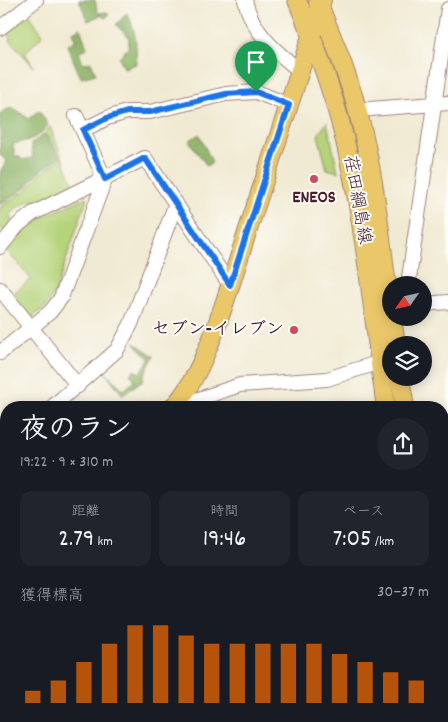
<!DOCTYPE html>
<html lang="ja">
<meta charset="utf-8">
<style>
body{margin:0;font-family:Dekko,"Klee One",sans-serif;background:#20242c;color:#f1f3f6;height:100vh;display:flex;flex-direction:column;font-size:19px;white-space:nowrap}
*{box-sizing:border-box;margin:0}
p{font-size:16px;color:#9ea1a6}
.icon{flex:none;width:28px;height:28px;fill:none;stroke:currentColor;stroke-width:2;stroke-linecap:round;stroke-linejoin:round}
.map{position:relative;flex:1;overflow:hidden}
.panel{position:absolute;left:0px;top:401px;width:449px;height:321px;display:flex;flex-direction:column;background:#171b24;border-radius:20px 20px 0 0;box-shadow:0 2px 12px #0003}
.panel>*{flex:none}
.needle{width:32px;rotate:236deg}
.tools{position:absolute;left:382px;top:276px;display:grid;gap:10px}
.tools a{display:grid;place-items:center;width:50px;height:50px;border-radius:50%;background:#171b24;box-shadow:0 2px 12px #0003;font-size:25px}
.pin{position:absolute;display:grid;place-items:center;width:42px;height:42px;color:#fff;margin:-51px -21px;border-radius:50% 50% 50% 0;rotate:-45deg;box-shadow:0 0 5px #0007}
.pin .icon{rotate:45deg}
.round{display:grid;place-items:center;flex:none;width:52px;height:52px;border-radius:26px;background:#20242c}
.overview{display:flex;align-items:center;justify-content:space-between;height:85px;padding:0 20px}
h1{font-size:28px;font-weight:600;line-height:38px}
.figures{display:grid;grid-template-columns:repeat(3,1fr);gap:8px;height:85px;padding:5px 20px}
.figures div{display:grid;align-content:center;border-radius:12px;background:#20242c;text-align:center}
.figures b{font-size:25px;font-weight:600}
.figures small{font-size:14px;font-weight:400}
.figures p{font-size:14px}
.chart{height:140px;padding:10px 20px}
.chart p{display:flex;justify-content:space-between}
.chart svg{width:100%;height:90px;margin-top:5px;stroke:#b45309;stroke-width:6}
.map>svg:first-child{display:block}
</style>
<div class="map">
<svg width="448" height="722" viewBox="0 0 448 722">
<rect width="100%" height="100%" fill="#fdfcf7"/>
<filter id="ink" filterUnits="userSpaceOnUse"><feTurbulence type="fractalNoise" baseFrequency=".02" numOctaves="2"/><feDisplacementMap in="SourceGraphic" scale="10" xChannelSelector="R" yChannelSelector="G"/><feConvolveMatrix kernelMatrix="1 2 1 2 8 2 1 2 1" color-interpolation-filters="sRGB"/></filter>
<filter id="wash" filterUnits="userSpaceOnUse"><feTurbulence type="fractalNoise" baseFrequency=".0096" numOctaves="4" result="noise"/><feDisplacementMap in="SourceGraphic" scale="20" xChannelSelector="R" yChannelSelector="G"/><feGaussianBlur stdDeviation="1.12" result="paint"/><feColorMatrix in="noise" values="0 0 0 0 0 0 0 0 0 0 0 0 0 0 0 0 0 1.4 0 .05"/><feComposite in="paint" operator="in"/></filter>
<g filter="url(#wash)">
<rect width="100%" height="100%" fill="#f1ead2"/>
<path fill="#b5d379" stroke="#807952" d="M29 14 43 35 25 53 34 67 10 40 8 32Z
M327 122 338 172 327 169 318 135Z
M50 127 74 185 42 203 31 200 18 207 10 216 12 223 4 231 0 228V208L26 190 44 170 62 159 45 133Z
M86 197 87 198 55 293 45 307 33 317 26 316 10 296 31 279 5 249 23 228 32 222Z"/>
<path fill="#90b569" stroke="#6d6a4a" d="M79 0H95L98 13 107 12 109 15 105 18 101 15 88 21Z
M127 13C136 30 137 46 136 64L124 68 119 57 128 48 129 37 116 25Z
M80 28 87 48 79 52 83 64 91 62 96 74 81 78 67 45 76 40 73 32Z
M12 107 29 119 39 110 48 125C39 138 28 141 13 144L15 156 20 157 21 160 33 158 31 144 44 134 60 158 43 168 24 189 0 205V172L7 161 0 155V113Z
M199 134 212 162 207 166 189 141Z
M135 343 154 356 143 377 144 379 123 395 105 372 124 390 135 380 130 374 134 370 140 373 150 359Z"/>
</g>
<g filter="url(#ink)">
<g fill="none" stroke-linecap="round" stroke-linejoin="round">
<g stroke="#9e847e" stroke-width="16">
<path id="minor" d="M245 0C252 32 275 51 300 71
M0 28 36 0
M357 110 448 103
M83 130 107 118 127 112H150L226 94 256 92 289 105
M0 247 18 225 32 214 145 158 230 285
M408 285 448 9
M0 289 78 386
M424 304 448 302
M0 353 50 312 61 298 105 179 76 116
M179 401 199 399 240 385 327 379 380 362
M51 408 117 350 131 324 176 203
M0 446 6 442
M442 505 448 504
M442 522H448
M0 693 6 709
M65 716V722
M313 716V722
M2 722 11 720
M121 722 177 716"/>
</g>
<g stroke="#9e847e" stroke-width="20">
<path id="major" d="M297 0C318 52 338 104 349 159 367 241 374 325 386 408
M318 3C333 38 347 72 357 109 376 176 381 247 391 315
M392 318 396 345
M400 378 405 408
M172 408C206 376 230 284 245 239 271 159 298 80 322 0
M0 568 6 566
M442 676 448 715
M430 716 431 722"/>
</g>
<use href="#minor" stroke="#fff" stroke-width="14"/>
<use href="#major" stroke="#eac769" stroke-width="18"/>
</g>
</g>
<g fill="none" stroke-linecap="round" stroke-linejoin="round" filter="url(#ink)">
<g stroke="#fff" stroke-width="10">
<path id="route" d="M256 92 289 105 230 285 145 158 105 179 83 130 107 118 127 112H150L226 94Z"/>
</g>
<use href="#route" stroke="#1a73e8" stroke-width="6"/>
</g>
<g fill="#d1495b" stroke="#fdfcf7" stroke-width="2">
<circle cx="314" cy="179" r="5"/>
<circle cx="294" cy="330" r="5"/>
</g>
<g text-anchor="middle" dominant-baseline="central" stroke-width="4" stroke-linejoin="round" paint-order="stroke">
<g font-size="18" font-weight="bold" fill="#4a1f2b" stroke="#fdfcf7">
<text x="314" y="198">ENEOS</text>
<text x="284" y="330" text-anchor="end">セブン-イレブン</text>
</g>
<g font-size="18" fill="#4a1f2b" stroke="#fdfcf7">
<text transform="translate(356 200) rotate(80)">荏田綱島線</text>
</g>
</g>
</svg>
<div class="tools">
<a><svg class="needle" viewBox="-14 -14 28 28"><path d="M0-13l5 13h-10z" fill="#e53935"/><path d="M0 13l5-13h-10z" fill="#9ea1a6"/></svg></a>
<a><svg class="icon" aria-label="layers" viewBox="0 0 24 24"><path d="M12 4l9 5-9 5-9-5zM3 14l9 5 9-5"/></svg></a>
</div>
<div class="pin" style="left:256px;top:92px;background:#1e9e55"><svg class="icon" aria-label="arrive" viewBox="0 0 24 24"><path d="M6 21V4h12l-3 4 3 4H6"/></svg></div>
<section class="panel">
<div class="overview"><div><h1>夜のラン</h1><p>19:22 · 9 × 310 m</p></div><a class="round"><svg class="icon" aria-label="share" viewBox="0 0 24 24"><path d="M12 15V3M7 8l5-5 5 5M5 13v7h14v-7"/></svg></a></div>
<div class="figures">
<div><p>距離</p><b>2.79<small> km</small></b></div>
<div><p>時間</p><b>19:46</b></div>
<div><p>ペース</p><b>7:05<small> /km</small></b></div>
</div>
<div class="chart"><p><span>獲得標高</span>30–37 m</p>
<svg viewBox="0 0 160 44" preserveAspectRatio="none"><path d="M5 44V38M15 44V33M25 44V24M35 44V15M45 44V6M55 44V6M65 44V11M75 44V15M85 44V15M95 44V15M105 44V15M115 44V15M125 44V20M135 44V24M145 44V29M155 44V33"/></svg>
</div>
</section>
</div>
